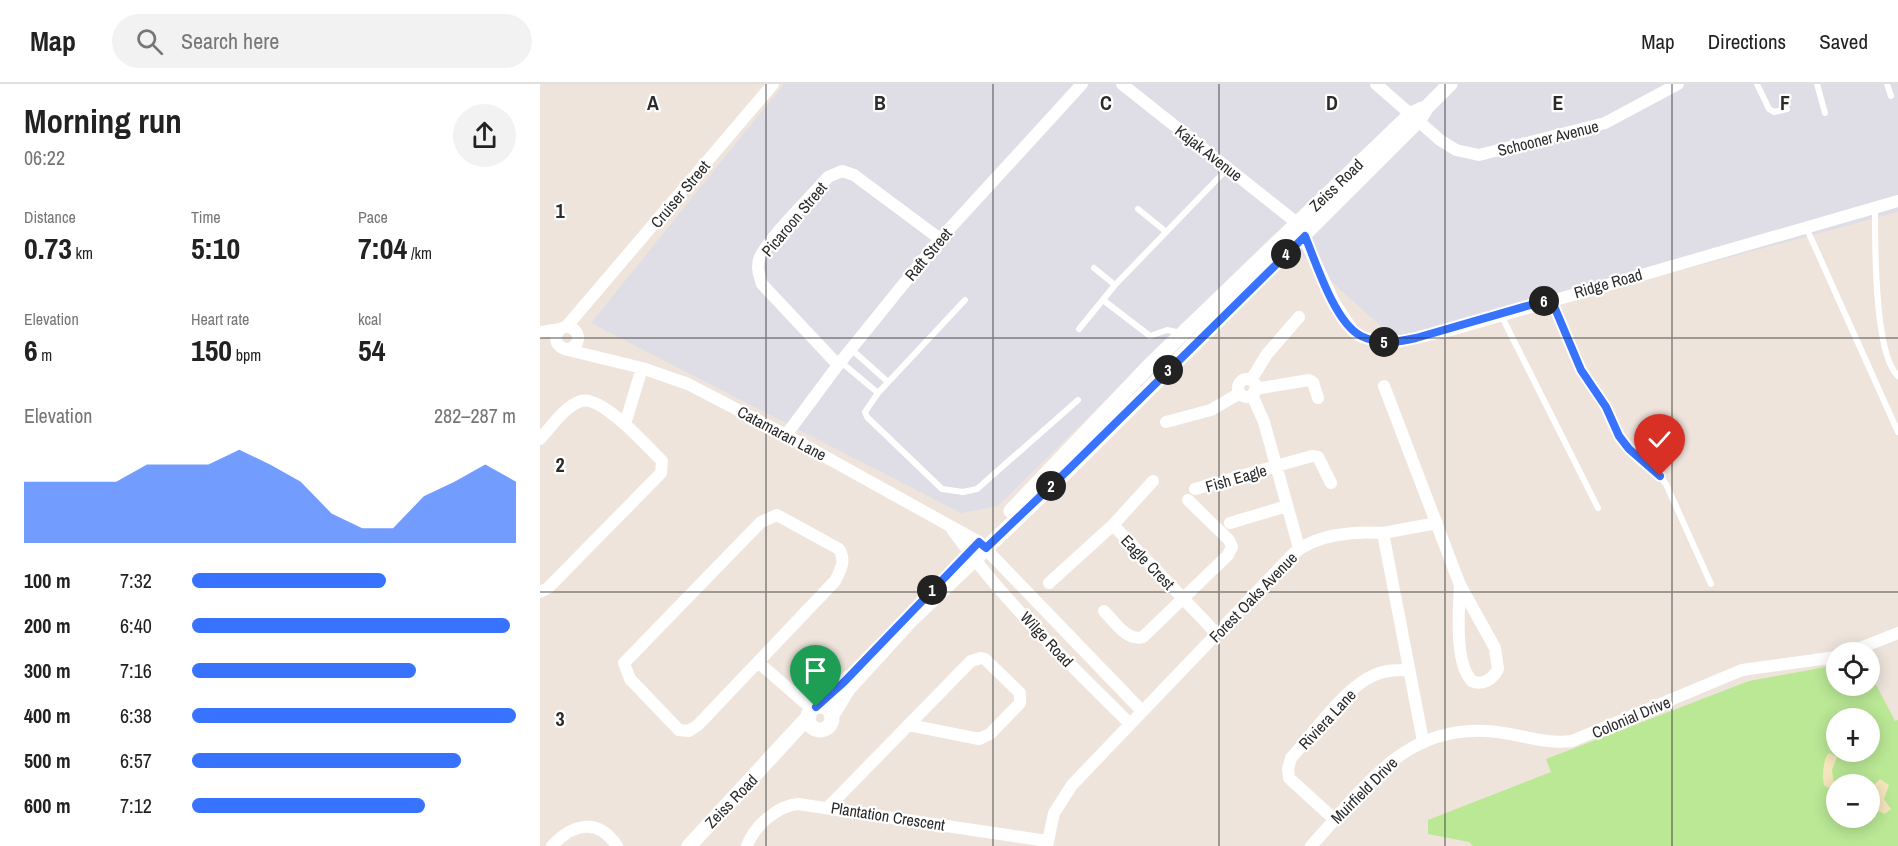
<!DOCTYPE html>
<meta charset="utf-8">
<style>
body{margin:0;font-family:"Archivo Narrow",sans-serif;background:#f2f2f2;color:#222;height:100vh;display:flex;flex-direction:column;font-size:22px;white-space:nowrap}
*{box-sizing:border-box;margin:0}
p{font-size:20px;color:#767676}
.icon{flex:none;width:33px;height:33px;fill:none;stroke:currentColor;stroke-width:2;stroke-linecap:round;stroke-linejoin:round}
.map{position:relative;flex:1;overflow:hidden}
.details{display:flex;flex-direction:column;background:#fff;width:540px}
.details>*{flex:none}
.tools{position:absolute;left:1286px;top:558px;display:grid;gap:12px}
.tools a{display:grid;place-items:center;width:54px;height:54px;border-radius:50%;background:#fff;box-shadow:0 3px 15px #0003;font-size:30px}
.pin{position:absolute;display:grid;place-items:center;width:51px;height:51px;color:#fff;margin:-62px -26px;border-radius:50% 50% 50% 0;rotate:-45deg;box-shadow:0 0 6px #0007}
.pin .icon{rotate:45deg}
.km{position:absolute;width:30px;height:30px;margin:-15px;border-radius:50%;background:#222;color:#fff;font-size:16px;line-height:30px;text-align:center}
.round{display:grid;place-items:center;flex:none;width:63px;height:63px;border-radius:32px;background:#f2f2f2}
.summary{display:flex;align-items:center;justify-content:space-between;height:102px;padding:0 24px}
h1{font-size:33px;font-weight:800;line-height:45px}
.metrics{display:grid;grid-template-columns:repeat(3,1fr);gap:9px;height:102px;padding:6px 24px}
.metrics div{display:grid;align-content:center}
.metrics b{font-size:30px;font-weight:800}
.metrics small{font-size:16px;font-weight:400}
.metrics p{font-size:16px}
.chart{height:168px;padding:12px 24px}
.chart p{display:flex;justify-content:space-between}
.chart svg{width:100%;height:108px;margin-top:6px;fill:#3873ff;opacity:.7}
ul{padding:0 24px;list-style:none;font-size:20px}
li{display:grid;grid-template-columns:96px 72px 1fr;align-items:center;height:45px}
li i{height:15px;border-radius:8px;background:#3873ff}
header{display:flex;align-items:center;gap:36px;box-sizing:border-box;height:84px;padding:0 30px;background:#fff;border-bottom:2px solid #e0e0e0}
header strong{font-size:28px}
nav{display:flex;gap:33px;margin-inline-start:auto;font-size:21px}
.search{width:420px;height:54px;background:#f2f2f2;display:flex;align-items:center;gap:15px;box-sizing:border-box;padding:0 21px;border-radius:33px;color:#767676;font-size:22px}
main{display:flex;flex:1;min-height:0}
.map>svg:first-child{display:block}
</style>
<header>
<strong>Map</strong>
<div class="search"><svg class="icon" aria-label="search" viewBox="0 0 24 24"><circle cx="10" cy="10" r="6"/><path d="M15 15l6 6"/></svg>Search here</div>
<nav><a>Map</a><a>Directions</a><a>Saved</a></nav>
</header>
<main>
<section class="details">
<div class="summary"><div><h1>Morning run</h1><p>06:22</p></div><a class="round"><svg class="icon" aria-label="share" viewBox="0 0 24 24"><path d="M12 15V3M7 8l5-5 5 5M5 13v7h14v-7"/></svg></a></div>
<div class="metrics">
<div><p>Distance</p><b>0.73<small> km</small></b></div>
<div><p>Time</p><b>5:10</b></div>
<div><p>Pace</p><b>7:04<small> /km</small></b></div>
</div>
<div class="metrics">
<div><p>Elevation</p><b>6<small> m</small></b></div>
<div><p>Heart rate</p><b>150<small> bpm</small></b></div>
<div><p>kcal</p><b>54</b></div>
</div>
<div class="chart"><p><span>Elevation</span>282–287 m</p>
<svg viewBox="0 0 160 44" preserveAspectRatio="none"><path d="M0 44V19L10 19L20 19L30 19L40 12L50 12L60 12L70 6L80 12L90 19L100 32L110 38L120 38L130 25L140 19L150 12L160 19V44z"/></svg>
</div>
<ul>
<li><b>100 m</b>7:32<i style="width:60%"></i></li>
<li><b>200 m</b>6:40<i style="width:98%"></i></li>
<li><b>300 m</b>7:16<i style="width:69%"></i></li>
<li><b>400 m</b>6:38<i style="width:100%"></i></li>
<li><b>500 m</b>6:57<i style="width:83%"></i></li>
<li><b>600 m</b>7:12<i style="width:72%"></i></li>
</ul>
</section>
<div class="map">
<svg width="1358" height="762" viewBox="0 0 1358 762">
<rect width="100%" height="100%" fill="#eee4dc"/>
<path fill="#dfdde6" d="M244 0H1358V128L862 261 736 148 458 422 421 429 51 239Z"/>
<path fill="#bae895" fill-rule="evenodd" d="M1296 581V602H1329V587L1355 637 1358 636V762H933L929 758 888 750V736L1011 688 1006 675 1209 597ZM1296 634H1329V668H1296ZM1296 700H1329V734H1296Z"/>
<path fill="#f5e6bd" d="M1289 669 1297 673 1292 686 1294 700 1288 704 1284 701C1282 693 1283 674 1289 669Z
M1340 695 1349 701 1344 715 1351 725 1345 730 1329 723 1330 717 1339 718 1330 704Z"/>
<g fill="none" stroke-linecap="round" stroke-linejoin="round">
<path stroke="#fff" stroke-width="6" d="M1217 0 1229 25 1234 28 1247 25
M1277 0 1285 29
M1347 0 1351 12
M1335 124C1335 159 1334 270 1358 292
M598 125 625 147
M1266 143 1358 348
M554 184 575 201
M1011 215 1042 286 1066 323 1079 352 1089 365 1106 378 1126 400 1171 500
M425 216 338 309 325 328 327 333 402 405 423 408 437 405 538 316
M563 216 610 252 627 246 641 249
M961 231 1058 424
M539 245 575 201 688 84
M311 265 348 298
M301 278 338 309"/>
<path stroke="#fff" stroke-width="12" d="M582 0 757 139 794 218 813 247 822 253 844 258H858L911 246 1358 117
M836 0 900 56 916 66 939 71 1065 39 1138 0
M16 254a11 11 0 1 1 22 0a11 11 0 1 1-22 0Z
M26 243 233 0
M0 248 20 245
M24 265 102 284 148 300 246 351 439 458 601 626
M298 281 222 200C219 191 216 182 220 173 232 150 270 114 288 93L302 87 314 91 400 155
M698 304a9 9 0 1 1 18 0a9 9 0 1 1-18 0Z
M711 296 727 270 759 233
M844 302 920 501 955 564 958 585C953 595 943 602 932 597 914 579 919 525 920 501
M715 305 769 296 773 298 778 314
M712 311 724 338 759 464
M626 338 671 326 700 309
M85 340 102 284
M246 351 298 281 400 155 542 0
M0 355C11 343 25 322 41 317 62 311 107 362 122 377L121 389 8 504 0 508
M655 405 772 372 778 373 791 399
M237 431 299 465C306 476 301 486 295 497L158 641 149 647 139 646 90 595 84 579 221 438Z
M690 439 747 422
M573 441 677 550
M412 445C462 516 528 578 589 639
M843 449 897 439
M509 499 573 441 613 397
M564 527C574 537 587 558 603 553L688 471 692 463 689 456 648 416
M1310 568 1358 549
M219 579 272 625
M288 723 303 708 431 577 441 574 445 575 480 609V619L450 650 439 655 369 641
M795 736 749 694 748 685 751 674C773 650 806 601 837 590 846 586 858 586 869 586
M12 762C32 740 58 733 77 762
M207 762C214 742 237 722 258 720L507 757
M507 762 514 729 532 701 753 470C776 450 814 447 843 449L883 657
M771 762C822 707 862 642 946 647 975 648 1003 661 1032 657L1202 586 1296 573"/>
<path stroke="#fff" stroke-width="15" d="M471 427 610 281 871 30 882 25
M280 622 308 594
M268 634a12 12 0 1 1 24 0a12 12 0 1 1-24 0Z
M292 631 308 605 371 536 528 386 878 37 887 23 910 0
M149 762 269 632"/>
</g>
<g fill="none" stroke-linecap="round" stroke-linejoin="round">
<g stroke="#fff" stroke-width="12">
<path id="route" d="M276 623 304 598 439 458 446 464 528 386 765 152C776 179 795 239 821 252 839 261 858 258 876 254L1011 215 1041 286 1066 323 1079 352 1089 365 1120 392"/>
</g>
<use href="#route" stroke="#3873ff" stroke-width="8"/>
</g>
<path fill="none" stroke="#2b2b2b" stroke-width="1.5" stroke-opacity="0.55" d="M226 0V762M453 0V762M679 0V762M905 0V762M1132 0V762M0 254H1358M0 508H1358"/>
<g text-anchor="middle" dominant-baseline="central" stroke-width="4.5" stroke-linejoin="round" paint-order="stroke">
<g font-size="16" fill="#2b2b2b" stroke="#fff">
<text transform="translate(1008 54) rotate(-14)">Schooner Avenue</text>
<text transform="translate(669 69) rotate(38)">Kajak Avenue</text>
<text transform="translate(796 101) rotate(-44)">Zeiss Road</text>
<text transform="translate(140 110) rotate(-50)">Cruiser Street</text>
<text transform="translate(254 135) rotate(-50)">Picaroon Street</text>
<text transform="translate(388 170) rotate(-50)">Raft Street</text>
<text transform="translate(1068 199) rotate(-16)">Ridge Road</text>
<text transform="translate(242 349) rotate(28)">Catamaran Lane</text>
<text transform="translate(696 394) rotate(-16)">Fish Eagle</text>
<text transform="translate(608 478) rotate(46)">Eagle Crest</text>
<text transform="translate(713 513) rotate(-46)">Forest Oaks Avenue</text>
<text transform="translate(507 555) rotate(47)">Wilge Road</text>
<text transform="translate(1091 633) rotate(-23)">Colonial Drive</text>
<text transform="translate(787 635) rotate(-47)">Riviera Lane</text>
<text transform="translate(824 706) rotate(-45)">Muirfield Drive</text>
<text transform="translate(191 717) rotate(-46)">Zeiss Road</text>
<text transform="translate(348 732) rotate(9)">Plantation Crescent</text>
</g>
</g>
<g font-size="20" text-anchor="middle" font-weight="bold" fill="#2b2b2b" stroke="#fff" stroke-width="4.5" stroke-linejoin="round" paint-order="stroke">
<text x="113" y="26">A</text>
<text x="340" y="26">B</text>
<text x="566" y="26">C</text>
<text x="792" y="26">D</text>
<text x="1018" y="26">E</text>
<text x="1245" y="26">F</text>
<text x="20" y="134">1</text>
<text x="20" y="388">2</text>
<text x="20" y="642">3</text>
</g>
</svg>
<div class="tools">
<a><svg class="icon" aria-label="locate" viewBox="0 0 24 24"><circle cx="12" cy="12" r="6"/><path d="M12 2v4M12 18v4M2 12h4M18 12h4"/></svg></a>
<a>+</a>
<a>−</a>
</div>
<div class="pin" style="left:276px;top:623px;background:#1e9e55"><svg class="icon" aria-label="arrive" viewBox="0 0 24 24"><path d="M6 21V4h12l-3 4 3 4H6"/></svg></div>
<div class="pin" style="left:1120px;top:392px;background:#d93025"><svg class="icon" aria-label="check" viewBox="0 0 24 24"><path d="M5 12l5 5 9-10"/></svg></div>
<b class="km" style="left:392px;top:506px">1</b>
<b class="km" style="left:511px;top:402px">2</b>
<b class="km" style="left:628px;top:286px">3</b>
<b class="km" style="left:746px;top:170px">4</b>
<b class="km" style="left:844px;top:258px">5</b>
<b class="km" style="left:1004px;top:217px">6</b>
</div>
</main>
